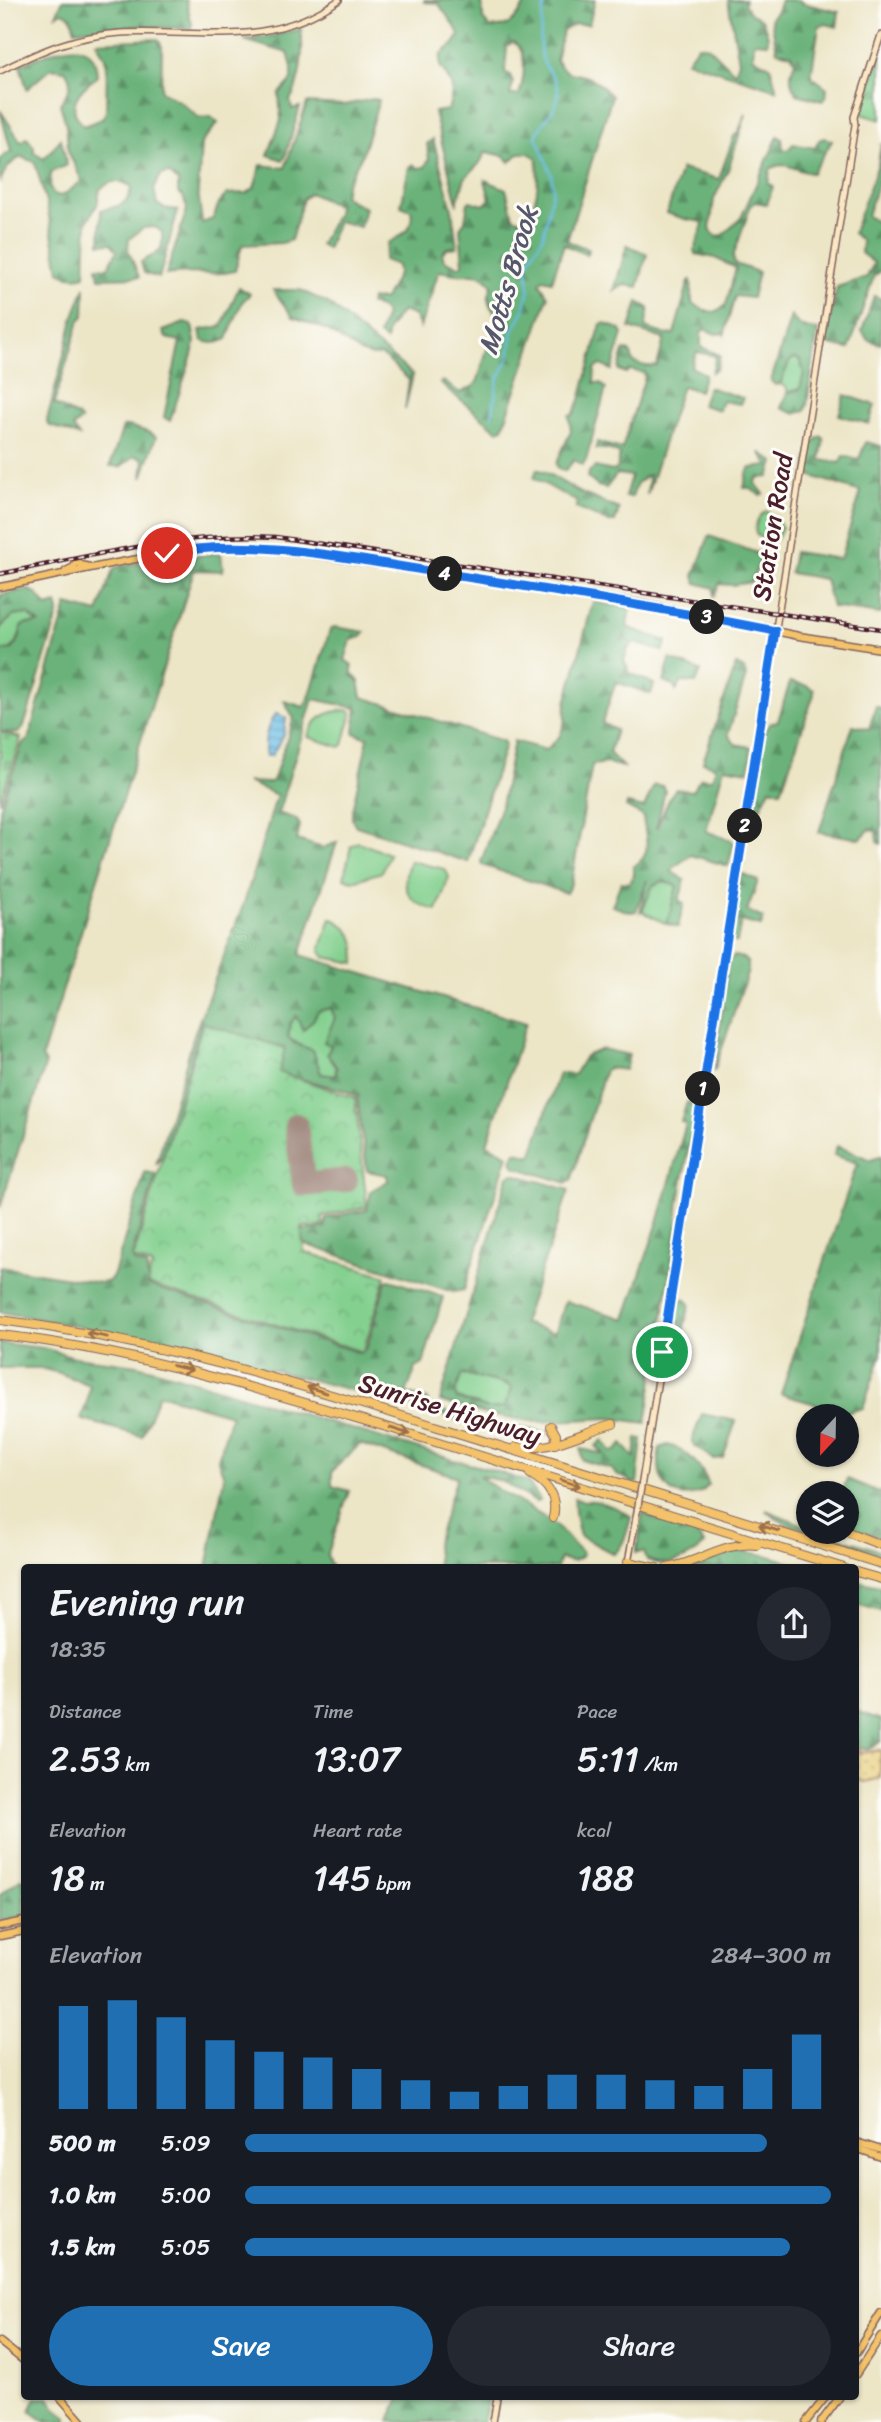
<!DOCTYPE html>
<meta charset="utf-8">
<style>
body{margin:0;font-family:Sriracha,sans-serif;background:#242831;color:#f1f3f6;height:100vh;display:flex;flex-direction:column;font-size:26px;white-space:nowrap}
*{box-sizing:border-box;margin:0}
p{font-size:23px;color:#9ea1a6}
.icon{flex:none;width:38px;height:38px;fill:none;stroke:currentColor;stroke-width:2;stroke-linecap:round;stroke-linejoin:round}
.map{position:relative;flex:1;overflow:hidden}
.sheet{position:absolute;left:21px;top:1564px;width:838px;height:836px;display:flex;flex-direction:column;background:#171b24;border-radius:7px;box-shadow:0 2px 5px #0004}
.sheet>*{flex:none}
.needle{width:46px;rotate:202deg}
.buttons{position:absolute;left:796px;top:1404px;display:grid;gap:14px}
.buttons a{display:grid;place-items:center;width:63px;height:63px;border-radius:50%;background:#171b24;box-shadow:0 2px 5px #0004;font-size:35px}
.pin{position:absolute;display:grid;place-items:center;width:60px;height:60px;color:#fff;margin:-30px;border:4px solid #fff;border-radius:50%;box-shadow:0 2px 7px #0007}
.km{position:absolute;width:35px;height:35px;margin:-18px;border-radius:50%;background:#222;color:#fff;font-size:19px;line-height:35px;text-align:center}
.round{display:grid;place-items:center;flex:none;width:74px;height:74px;border-radius:37px;background:#242831}
.overview{display:flex;align-items:center;justify-content:space-between;height:119px;padding:0 28px}
h1{font-size:38px;font-weight:600;line-height:52px}
.stats{display:grid;grid-template-columns:repeat(3,1fr);gap:10px;height:119px;padding:7px 28px}
.stats div{display:grid;align-content:center}
.stats b{font-size:35px;font-weight:600}
.stats small{font-size:19px;font-weight:400}
.stats p{font-size:19px}
.chart{height:196px;padding:14px 28px}
.chart p{display:flex;justify-content:space-between}
.chart svg{width:100%;height:126px;margin-top:7px;stroke:#1f6fb2;stroke-width:6}
.cta{display:flex;gap:14px;margin-top:auto;padding:14px 28px}
.cta a{flex:1;height:80px;border-radius:42px;background:#1f6fb2;color:#fff;font-size:28px;font-weight:600;line-height:80px;text-align:center}
.cta a+a{background:#242831;color:#f1f3f6}
ul{padding:0 28px;list-style:none;font-size:23px}
li{display:grid;grid-template-columns:112px 84px 1fr;align-items:center;height:52px}
li i{height:18px;border-radius:9px;background:#1f6fb2}
.map>svg:first-child{display:block}
</style>
<div class="map">
<svg width="881" height="2422" viewBox="0 0 881 2422">
<defs>
<pattern id="forest-firs" width="22" height="20" patternUnits="userSpaceOnUse" patternTransform="scale(1.75)"><rect width="22" height="20" fill="#6ab27a"/><path d="M5 1l3.5 6h-7zM16 11l3.5 6h-7z" fill="#599064"/></pattern>
<pattern id="sand-dots" width="8" height="8" patternUnits="userSpaceOnUse" patternTransform="scale(1.75)"><rect width="8" height="8" fill="#eeda9e"/><path d="M2 2h.1M6 6h.1" fill="none" stroke="#cebb88" stroke-width="1.8" stroke-linecap="round"/></pattern>
<pattern id="cemetery-stones" width="16" height="16" patternUnits="userSpaceOnUse" patternTransform="scale(1.75)"><rect width="16" height="16" fill="#83d08f"/><path d="M2 7V4a2 2 0 0 1 4 0v3zM10 15v-3a2 2 0 0 1 4 0v3z" fill="#73b27c"/></pattern>
<pattern id="park-crowns" width="20" height="18" patternUnits="userSpaceOnUse" patternTransform="scale(1.75)"><rect width="20" height="18" fill="#83d08f"/><path d="M2 6a3 3 0 1 1 6 0M12 15a3 3 0 1 1 6 0" fill="none" stroke="#73b27c"/></pattern>
<pattern id="water-rules" width="6" height="5" patternUnits="userSpaceOnUse" patternTransform="scale(1.75)"><rect width="6" height="5" fill="#6cc0e8"/><path d="M0 2.5h6" fill="none" stroke="#5b9bbc"/></pattern>
</defs>
<rect width="100%" height="100%" fill="#fdfcf7"/>
<filter id="ink" filterUnits="userSpaceOnUse"><feTurbulence type="fractalNoise" baseFrequency=".0143" numOctaves="2"/><feDisplacementMap in="SourceGraphic" scale="14" xChannelSelector="R" yChannelSelector="G"/><feConvolveMatrix kernelMatrix="1 2 1 2 8 2 1 2 1" color-interpolation-filters="sRGB"/></filter>
<filter id="wash" filterUnits="userSpaceOnUse"><feTurbulence type="fractalNoise" baseFrequency=".00686" numOctaves="4" result="noise"/><feDisplacementMap in="SourceGraphic" scale="28" xChannelSelector="R" yChannelSelector="G"/><feGaussianBlur stdDeviation="1.57" result="paint"/><feColorMatrix in="noise" values="0 0 0 0 0 0 0 0 0 0 0 0 0 0 0 0 0 1.4 0 .05"/><feComposite in="paint" operator="in"/></filter>
<g filter="url(#wash)">
<rect width="100%" height="100%" fill="#ece5c6"/>
<path fill="#83d08f" stroke="#66785d" stroke-width="2" d="M794 358 800 360 804 373 800 389 787 393V388L780 384 789 362Z
M766 511 776 517 782 528 777 539 764 540 756 534C754 525 758 516 766 511Z
M28 614 39 624H25L21 627C19 643 12 649 0 658V628L13 616Z
M346 710 352 712 343 745 340 747 308 737C313 718 327 711 346 710Z
M358 842 389 854 382 872 353 881 344 878 351 846Z
M410 861 445 869 449 877 437 910C408 904 399 888 410 861Z
M664 881 677 886 667 924 641 911 653 885Z
M331 918C352 928 358 940 355 963L324 957 320 950Z
M331 1008 335 1018C326 1041 340 1056 335 1076L321 1074C318 1058 302 1045 288 1038L290 1024 296 1015 303 1029 313 1020 318 1011Z
M462 1374 506 1384 512 1388 507 1401 502 1408H486L457 1398 455 1394 458 1379Z"/>
<path fill="url(#forest-firs)" stroke="#5a6852" stroke-width="2" fill-rule="evenodd" d="M63 0H186L192 25 190 29 138 26 75 30 71 17 63 12 56 15Z
M424 0H482L483 19 490 27C512 29 517 18 527 0H595L589 24H575L563 31 556 60C567 78 574 71 590 78 598 82 606 90 612 96L567 241 589 249 587 255 564 244 552 281 543 279 540 283 548 296 503 428 497 430 440 383 443 381 460 393 474 386 478 380 495 322 494 311C485 303 489 295 492 285 478 268 473 276 456 274 451 274 445 272 439 271L420 327 415 316 402 311 388 330 386 341 379 335 386 314 382 309 370 304 371 299H385L398 274 397 265 384 260 388 243C402 235 415 230 411 210L401 206 409 167 413 164 418 168 425 167 429 159 427 144 433 139 452 209 457 247 447 248 442 253 444 260 459 267 463 264 460 228 465 221 468 203 470 201 484 205 490 199 485 180 506 189 513 217 521 220C541 204 538 180 537 158L528 153H519L510 162 505 156 486 152 479 164 465 178 457 203 434 112 448 110C455 88 453 84 440 66L441 54 454 44 459 36 457 30 438 3 424 2ZM513 42C529 50 524 80 519 95H510L513 83 510 75 505 72 507 46Z
M728 0H745L744 4 750 13 762 20 768 36V43L754 42 753 57 770 66 777 90 687 61 698 45 709 47 735 73 739 61Z
M781 0H799L802 3 839 12 837 27 826 24 819 26 811 76 827 88 826 97 823 101 797 94C789 84 789 74 795 62L791 54 777 51 771 18 777 11Z
M301 29C304 49 301 83 290 100L292 109 300 107 285 157 283 160 268 155 281 120 279 94 292 80V67L288 53 244 40 272 36Z
M158 39 162 47 161 91 182 103 199 118 211 117 218 123 201 143 198 191 202 223 213 219 219 203 227 194 246 193 254 188 261 165 285 168 307 103 344 105 373 99 379 100 362 155 346 184 344 197 365 208 360 227 338 221 327 249 320 244 337 214 338 206 310 193 303 199 291 240 282 243 242 245 235 271C213 277 189 270 166 275L187 209 183 196 178 193V181L169 173 161 175 154 188 157 204 164 208 178 210 159 278 144 273 141 262C157 252 164 255 162 232L155 227 143 228 129 239 128 249 139 277 99 278 97 267 108 268 117 251 111 243 100 244 101 210C116 207 131 205 131 186 118 180 112 180 100 189L97 205 87 222 85 275C77 278 65 277 59 271L47 206 35 162 21 157C9 163 4 171 0 183V159L11 151 0 110 21 142 27 138 34 147V153L44 159 61 139 67 165 51 172 50 187 53 194 60 196C69 193 74 186 82 181L68 151 66 124 60 104C68 91 75 84 65 70L51 68 27 89 20 65C48 54 96 26 97 77 80 89 63 107 84 126L102 119 106 112 107 68 105 58 96 42Z
M746 114 728 170 714 199 710 229 715 236 723 235 741 218 778 136 782 139 783 149 788 150 793 144 815 148 819 140 824 138 832 141 812 173C797 172 785 159 770 169L768 184 773 186 767 204 755 202 751 205 733 257 735 264 758 272 752 298 735 296 724 336V333L716 334 704 329 701 333V347L720 355 717 368 712 372 716 356 697 352 691 367 705 374 699 391 682 386 647 495 649 475 637 483 632 497H625L631 476 617 474 606 488 598 486 588 478 589 472 595 467 613 471 617 469 620 454 608 449H596L597 442 622 449 645 377 644 373 630 370 626 373 619 370 624 350C631 352 632 354 632 361 640 366 648 367 657 366L664 339 630 328 638 302 649 308 645 328 667 335 674 334 689 281 691 280 692 303 706 311 715 312 726 305 736 268 715 258 695 254C694 244 702 233 703 222L685 219 667 213 681 169 719 179 734 136 738 133Z
M881 143V173L867 216 881 224V271L874 276 849 349 830 345 825 340 837 287 867 277 874 263 861 253 862 241 853 233 878 164Z
M627 245 647 254 638 287 624 285 614 291Z
M85 287 84 316 79 321 54 404 77 416 81 420 73 427 79 436 48 425 47 420 74 316Z
M239 287 250 294 242 302 227 339C218 343 211 345 202 340L200 330 222 326Z
M273 290H300L328 303 413 375 405 410 409 380 382 355 373 356 360 352 327 330 293 317Z
M874 296 881 299V344L868 340 862 331Z
M791 316C799 327 804 329 818 330L807 404 805 411 795 414 781 408 787 393 800 389 804 373 800 360 794 358 789 362 780 384 775 385 771 381Z
M184 323 192 325 195 342 192 355 170 421 164 417 180 341 166 338 163 331Z
M604 323 620 329 623 334 612 370 601 365 595 369 594 383H600L606 388 586 460 582 465 574 460 565 471 558 468 556 464 571 431 569 415H573L580 400 601 324Z
M708 387 743 398 740 404 722 401 719 410 702 405Z
M845 395 875 405 869 424 839 415Z
M128 426 148 432 156 437 142 478 144 459 135 456 120 467 110 466 123 427Z
M822 436 824 439 820 460 840 463 844 456 859 459 866 442 881 446V614L832 607 825 579 790 573 794 552 840 559 861 492 806 474C809 460 807 442 822 436Z
M760 452 774 462 769 477 757 478 756 484 764 494 760 495 749 488H744L747 474 751 468 769 466Z
M537 469 545 472 581 493 619 509 615 522H609L576 508 577 502 534 478Z
M709 536 763 555 751 582 733 585 719 584 714 597V588L696 583 694 576Z
M221 553 223 571 194 570 42 1057 46 1063 0 1208V809L22 744 28 740 67 605 98 613 113 570 116 567 159 559Z
M27 589 36 593 47 607 57 604 59 611 26 720C19 740 18 731 0 732V658L3 650 13 649 20 637 21 627 25 624 39 623 28 614 13 616 0 628V595Z
M593 602 630 608 627 627 667 641 663 651 633 643 627 650 624 661 630 673 654 684 651 694 616 682 602 723 616 730 609 753 623 767 608 763 592 765 571 884 566 893 482 865 481 862 501 806 514 741 546 750 560 736 565 721 566 703Z
M335 627 365 632 362 637 351 640 345 660 352 665V674L359 681 362 697 503 741 505 745 468 862 356 826 352 819V811L368 738 354 733 357 708 313 699 278 813 296 819 300 825 297 840 323 848 337 842 300 955 526 1023 487 1144 508 1155 464 1290 453 1292 295 1241 297 1223 304 1230 325 1228 326 1218 367 1210 371 1191 388 1181 387 1175 367 1171 357 1096 346 1091 301 1079 232 1221 283 1050 201 1025 163 1156 156 1165 195 1032 245 900 277 795 247 782 268 783 273 781 294 718 284 701 304 707 309 698 330 630ZM331 1008 335 1018 324 1042 331 1046 327 1054 337 1068 335 1076 321 1074 313 1050 301 1046 288 1038 290 1024 296 1016 303 1030 313 1020 318 1011Z
M670 659 701 671 696 683 682 682 676 691 674 686 664 682Z
M736 665 744 669 746 676 728 734 735 744 751 747 749 771 724 767 706 831 734 842 728 866 691 855 674 867 672 872 685 880 679 900 684 904 678 927 667 924 677 886 664 881 653 885 643 910 640 912 647 880 636 911 630 912 612 906 621 882 629 883 634 875V866C655 854 644 834 643 816L626 807 627 804 644 808 654 785 663 786 665 791 656 829 671 795 676 789 692 791 701 778 712 779 716 767 703 762Z
M790 682 807 686 814 690V694L781 791 770 788 761 807 753 801 763 733 769 724 778 721Z
M876 706 881 708V844L877 842V832L870 829 860 839 819 832 853 725 869 729Z
M740 873 758 881 747 911 763 918 761 926 741 921 737 942H731Z
M734 956 743 958 748 963V971L714 1072 728 962Z
M602 1049 629 1055 625 1070 609 1068 605 1070 571 1181 567 1183 515 1167 512 1160 516 1152 531 1156 559 1073 574 1075 585 1056Z
M687 1102 696 1106 677 1213 678 1222 646 1423 608 1418 537 1422 489 1415 440 1401 508 1176 513 1174 569 1190 523 1323 554 1333 565 1301 625 1319 660 1216 686 1124 681 1122ZM462 1374 506 1384 512 1388 507 1401 502 1408H486L457 1399 455 1393Z
M837 1146 871 1160 881 1156V1355L863 1408 846 1413 781 1394 857 1163 834 1155Z
M145 1172 156 1174 132 1256 134 1262 147 1266 148 1285 360 1353 367 1347 386 1281 390 1280 443 1297 423 1364 416 1368 406 1393 428 1400 427 1405C444 1411 462 1419 480 1422 500 1426 530 1427 547 1433L546 1435 532 1440 507 1437 425 1409 172 1344 0 1312V1267L100 1283 109 1281 114 1274Z
M679 1299 686 1300 690 1304 677 1355 671 1356 668 1349 675 1301Z
M0 1343 43 1348 75 1357 137 1365 167 1373 461 1462 489 1469 528 1482 540 1500 536 1502 502 1481 479 1476C508 1500 548 1512 572 1543 576 1548 580 1548 583 1555 574 1563 571 1562 560 1558L557 1568H438L436 1544 457 1477 360 1444 332 1471V1486L349 1491 327 1556 332 1568H207L224 1477 218 1460 231 1415 159 1394 142 1436 83 1420 81 1419 88 1398 90 1385 59 1373 40 1368H0Z
M702 1414 736 1421 723 1458 713 1459 693 1444 692 1440Z
M637 1438 642 1439 637 1483H632L625 1478 616 1475 612 1469 582 1460 581 1449 604 1454 596 1446 603 1440 611 1451H616L622 1444 635 1458Z
M668 1445C689 1451 701 1465 709 1485 695 1500 672 1500 662 1479 658 1471 659 1458 659 1450L661 1447Z
M847 1479 881 1493V1538L847 1527V1493H841Z
M575 1498C583 1503 590 1499 598 1502 609 1505 623 1509 631 1517 627 1531 625 1544 614 1554L580 1536C577 1527 573 1507 575 1498Z
M766 1510 808 1527V1531H820L881 1551V1555L789 1525 775 1518Z
M643 1512C663 1528 687 1518 705 1545 688 1559 669 1569 647 1560L644 1552 636 1553Z
M734 1552C761 1551 780 1559 805 1568H689Z
M856 1581 881 1586V1611L856 1604Z
M856 1711 881 1720V1741C872 1747 868 1753 856 1746Z
M20 1879 24 1880V1916L0 1920V1895Z
M36 2398H49L56 2408 67 2417V2422H46L30 2411Z
M400 2398H486L488 2402 483 2422H389Z"/>
<path fill="url(#sand-dots)" stroke="#9c7c64" stroke-width="2" d="M856 1746 860 1748V1753L881 1750 880 1778 865 1782 856 1779Z"/>
<path fill="url(#cemetery-stones)" stroke="#66785d" stroke-width="2" d="M881 51V120L862 114Z
M0 732 21 738 0 802Z"/>
<path fill="url(#park-crowns)" stroke="#66785d" stroke-width="2" d="M203 1023 285 1048 279 1072 355 1098 367 1207 322 1216 323 1226 301 1227 304 1252 386 1276 363 1352 147 1284 152 1265 133 1259Z"/>
<path fill="url(#water-rules)" stroke="#5b708a" stroke-width="2" d="M276 714 286 718 284 734 272 755 266 756C263 744 267 723 276 714Z"/>
<g fill="none" stroke-linecap="round" stroke-linejoin="round">
<path stroke="#6cc0e8" stroke-width="2" d="M492 416 498 379 509 358 513 330 525 308 529 289 527 267 533 253 543 237 553 189 551 173 536 137C541 120 557 113 558 94 559 78 544 70 541 55 539 42 542 13 546 0"/>
<path stroke="#9b8278" stroke-width="24" d="M296 1125 304 1185 346 1180"/>
</g>
</g>
<g filter="url(#ink)">
<g fill="none" stroke-linecap="round" stroke-linejoin="round">
<g stroke="#836461" stroke-width="8">
<path id="secondary" d="M0 71C42 50 74 36 121 33 201 29 267 50 339 0
M643 1475 855 125 854 117 881 35
M627 1568 636 1518
M493 2422 497 2398"/>
</g>
<g stroke="#836461" stroke-width="9">
<path id="primary" d="M66 571 74 567 77 561 81 565 90 567
M0 587C88 570 177 544 268 548L638 603 799 636 881 649
M0 1926 24 1921
M0 1936 24 1931
M856 2142 881 2150
M856 2148 881 2157
M0 2342 24 2361
M856 2353 881 2313
M856 2374 881 2336
M61 2398 82 2422
M806 2422 825 2398
M821 2422 839 2398"/>
</g>
<g stroke="#836461" stroke-width="10">
<path id="motorway" d="M0 1320C156 1340 301 1385 451 1431 595 1475 738 1519 881 1564
M0 1335C133 1350 261 1390 390 1428 542 1474 693 1521 844 1568
M551 1426 556 1435 555 1444
M516 1447C550 1452 581 1432 613 1424
M530 1474C548 1484 558 1497 553 1518
M845 1531 881 1545
M628 1562 656 1568
M667 1568C699 1563 724 1541 757 1545
M856 1572 881 1579"/>
</g>
<use href="#secondary" stroke="#fae7c3" stroke-width="5"/>
<use href="#primary" stroke="#f3c26a" stroke-width="6"/>
<use href="#motorway" stroke="#f3c26a" stroke-width="8"/>
<g stroke="#4a1f2b" stroke-width="4.5">
<path id="rail" d="M0 574C91 556 182 532 276 537L881 629"/>
</g>
<use href="#rail" stroke="#fdfcf7" stroke-width="2" stroke-dasharray="5" stroke-linecap="butt"/>
<g stroke="#836461" stroke-width="8" stroke-linecap="butt">
<path id="secondary-bridge" d="M636 1518 643 1475"/>
</g>
<use href="#secondary-bridge" stroke="#fae7c3" stroke-width="5"/>
</g>
<defs><path id="oneway-shaft" d="M-6 0H5M1.5-3L5.5 0L1.5 3" fill="none" stroke-width="1.6" stroke-linecap="round" stroke-linejoin="round" transform="scale(1.75)"/></defs>
<g stroke="#9e704a">
<use href="#oneway-shaft" transform="translate(97 1335) rotate(-169)"/>
<use href="#oneway-shaft" transform="translate(182 1368) rotate(13)"/>
<use href="#oneway-shaft" transform="translate(317 1390) rotate(-163)"/>
<use href="#oneway-shaft" transform="translate(400 1431) rotate(17)"/>
<use href="#oneway-shaft" transform="translate(570 1483) rotate(17)"/>
<use href="#oneway-shaft" transform="translate(769 1528) rotate(-163)"/>
</g>
</g>
<g fill="none" stroke-linecap="round" stroke-linejoin="round" filter="url(#ink)">
<g stroke="#fff" stroke-width="14">
<path id="route" d="M167 553C256 537 346 558 435 572 549 590 662 608 775 631L662 1352"/>
</g>
<use href="#route" stroke="#1a73e8" stroke-width="9"/>
</g>
<g text-anchor="middle" dominant-baseline="central" stroke-width="6" stroke-linejoin="round" paint-order="stroke">
<g font-size="26" fill="#4a1f2b" stroke="#fdfcf7">
<text transform="translate(772 527) rotate(-81)">Station Road</text>
<text transform="translate(450 1409) rotate(17)">Sunrise Highway</text>
</g>
<g font-size="28" font-style="italic" fill="#56576d" stroke="#fdfcf7">
<text transform="translate(508 280) rotate(-74)">Motts Brook</text>
</g>
</g>
</svg>
<div class="buttons">
<a><svg class="needle" viewBox="-14 -14 28 28"><path d="M0-13l5 13h-10z" fill="#e53935"/><path d="M0 13l5-13h-10z" fill="#9ea1a6"/></svg></a>
<a><svg class="icon" aria-label="layers" viewBox="0 0 24 24"><path d="M12 4l9 5-9 5-9-5zM3 14l9 5 9-5"/></svg></a>
</div>
<div class="pin" style="left:662px;top:1352px;background:#1e9e55"><svg class="icon" aria-label="arrive" viewBox="0 0 24 24"><path d="M6 21V4h12l-3 4 3 4H6"/></svg></div>
<div class="pin" style="left:167px;top:553px;background:#d93025"><svg class="icon" aria-label="check" viewBox="0 0 24 24"><path d="M5 12l5 5 9-10"/></svg></div>
<b class="km" style="left:703px;top:1089px">1</b>
<b class="km" style="left:745px;top:826px">2</b>
<b class="km" style="left:707px;top:617px">3</b>
<b class="km" style="left:445px;top:574px">4</b>
<section class="sheet">
<div class="overview"><div><h1>Evening run</h1><p>18:35</p></div><a class="round"><svg class="icon" aria-label="share" viewBox="0 0 24 24"><path d="M12 15V3M7 8l5-5 5 5M5 13v7h14v-7"/></svg></a></div>
<div class="stats">
<div><p>Distance</p><b>2.53<small> km</small></b></div>
<div><p>Time</p><b>13:07</b></div>
<div><p>Pace</p><b>5:11<small> /km</small></b></div>
</div>
<div class="stats">
<div><p>Elevation</p><b>18<small> m</small></b></div>
<div><p>Heart rate</p><b>145<small> bpm</small></b></div>
<div><p>kcal</p><b>188</b></div>
</div>
<div class="chart"><p><span>Elevation</span>284–300 m</p>
<svg viewBox="0 0 160 44" preserveAspectRatio="none"><path d="M5 44V8M15 44V6M25 44V12M35 44V20M45 44V24M55 44V26M65 44V30M75 44V34M85 44V38M95 44V36M105 44V32M115 44V32M125 44V34M135 44V36M145 44V30M155 44V18"/></svg>
</div>
<ul>
<li><b>500 m</b>5:09<i style="width:89%"></i></li>
<li><b>1.0 km</b>5:00<i style="width:100%"></i></li>
<li><b>1.5 km</b>5:05<i style="width:93%"></i></li>
</ul>
<div class="cta"><a>Save</a><a>Share</a></div>
</section>
</div>
